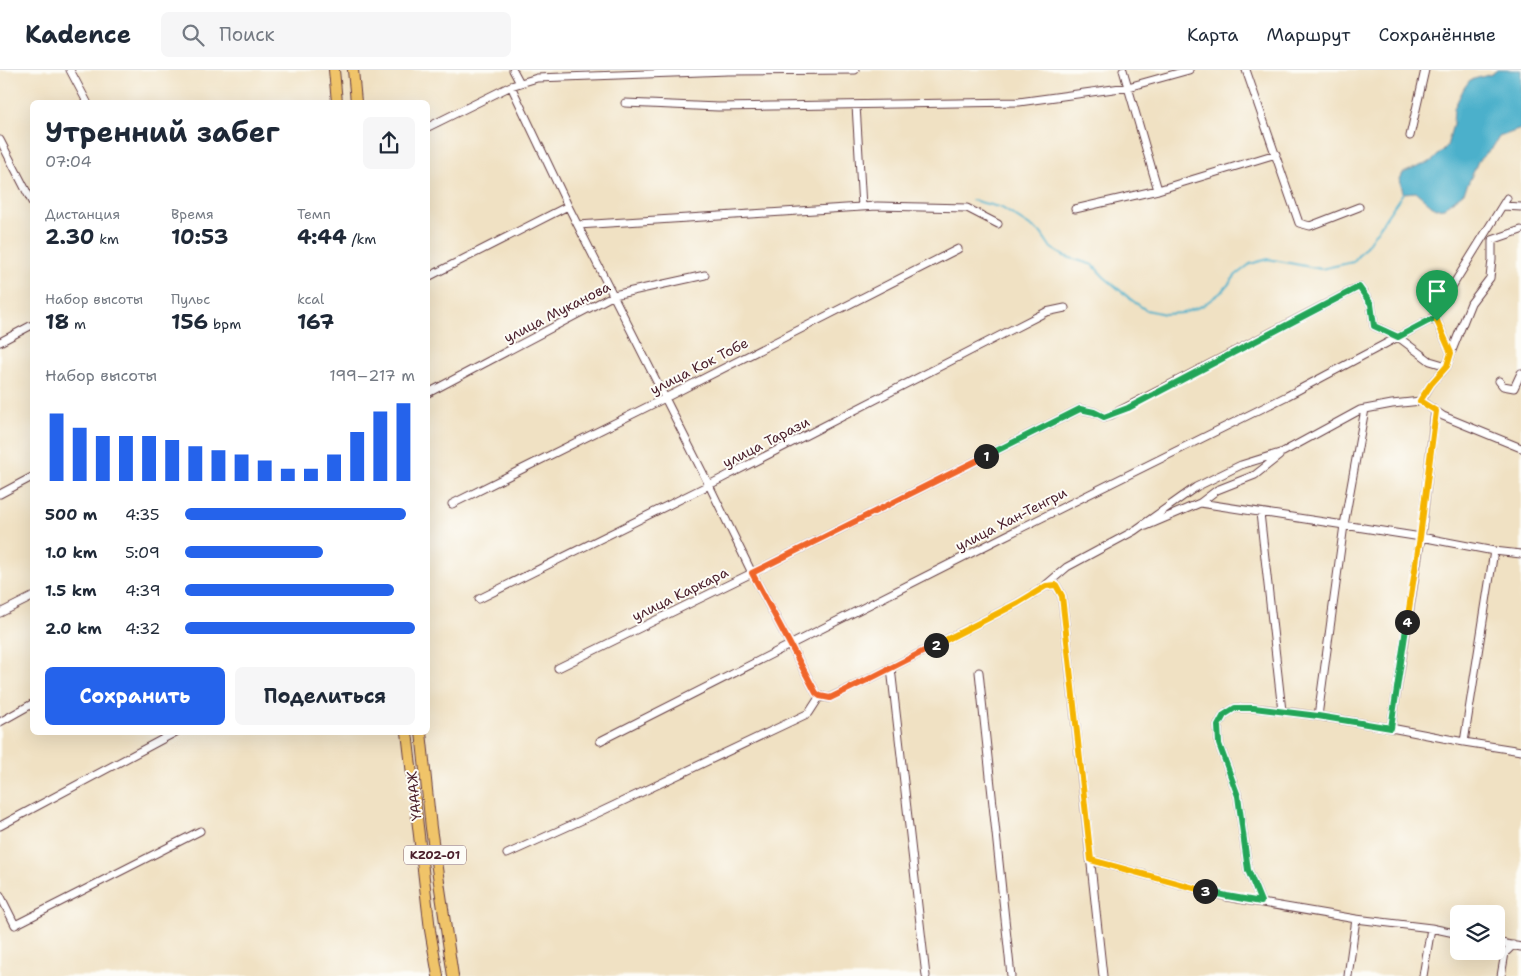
<!DOCTYPE html>
<html lang="ru">
<meta charset="utf-8">
<style>
body{margin:0;font-family:"Shantell Sans",sans-serif;background:#f6f6f7;color:#1f2937;height:100vh;display:flex;flex-direction:column;font-size:19px;white-space:nowrap}
*{box-sizing:border-box;margin:0}
p{font-size:16px;color:#747a83}
.icon{flex:none;width:28px;height:28px;fill:none;stroke:currentColor;stroke-width:2;stroke-linecap:round;stroke-linejoin:round}
.map{position:relative;flex:1;overflow:hidden}
.panel{position:absolute;left:30px;top:30px;width:400px;height:635px;display:flex;flex-direction:column;background:#fff;border-radius:8px;box-shadow:0 5px 20px #0002}
.panel>*{flex:none}
.controls{position:absolute;left:1450px;top:835px;display:grid;gap:10px}
.controls a{display:grid;place-items:center;width:55px;height:55px;border-radius:8px;background:#fff;box-shadow:0 5px 20px #0002;font-size:25px}
.pin{position:absolute;display:grid;place-items:center;width:42px;height:42px;color:#fff;margin:-51px -21px;border-radius:50% 50% 50% 0;rotate:-45deg;box-shadow:0 0 5px #0007}
.pin .icon{rotate:45deg}
.km{position:absolute;width:25px;height:25px;margin:-12px;border-radius:50%;background:#222;color:#fff;font-size:14px;line-height:25px;text-align:center}
.round{display:grid;place-items:center;flex:none;width:52px;height:52px;border-radius:8px;background:#f6f6f7}
.overview{display:flex;align-items:center;justify-content:space-between;height:85px;padding:0 15px}
h1{font-size:28px;font-weight:700;line-height:38px}
.metrics{display:grid;grid-template-columns:repeat(3,1fr);gap:8px;height:85px;padding:5px 15px}
.metrics div{display:grid;align-content:center}
.metrics b{font-size:21px;font-weight:700}
.metrics small{font-size:14px;font-weight:400}
.metrics p{font-size:14px}
.chart{height:140px;padding:10px 15px}
.chart p{display:flex;justify-content:space-between}
.chart svg{width:100%;height:90px;margin-top:5px;stroke:#2563eb;stroke-width:6}
.action{display:flex;gap:10px;margin-top:auto;padding:10px 15px}
.action a{flex:1;height:58px;border-radius:8px;background:#2563eb;color:#fff;font-size:20px;font-weight:700;line-height:58px;text-align:center}
.action a+a{background:#f6f6f7;color:#1f2937}
ul{padding:0 15px;list-style:none;font-size:16px}
li{display:grid;grid-template-columns:80px 60px 1fr;align-items:center;height:38px}
li i{height:12px;border-radius:6px;background:#2563eb}
header{display:flex;align-items:center;gap:30px;box-sizing:border-box;height:70px;padding:0 25px;background:#fff;border-bottom:1px solid #e0e1e3}
header strong{font-size:24px}
nav{display:flex;gap:28px;margin-inline-start:auto;font-size:18px}
.search{width:350px;height:45px;background:#f6f6f7;display:flex;align-items:center;gap:12px;box-sizing:border-box;padding:0 18px;border-radius:8px;color:#747a83;font-size:19px}
.map>svg:first-child{display:block}
</style>
<header>
<strong>Kadence</strong>
<div class="search"><svg class="icon" aria-label="search" viewBox="0 0 24 24"><circle cx="10" cy="10" r="6"/><path d="M15 15l6 6"/></svg>Поиск</div>
<nav><a>Карта</a><a>Маршрут</a><a>Сохранённые</a></nav>
</header>
<div class="map">
<svg width="1521" height="906" viewBox="0 0 1521 906">
<rect width="100%" height="100%" fill="#fdfcf7"/>
<filter id="ink" filterUnits="userSpaceOnUse"><feTurbulence type="fractalNoise" baseFrequency=".02" numOctaves="2"/><feDisplacementMap in="SourceGraphic" scale="10" xChannelSelector="R" yChannelSelector="G"/><feConvolveMatrix kernelMatrix="1 2 1 2 8 2 1 2 1" color-interpolation-filters="sRGB"/></filter>
<filter id="wash" filterUnits="userSpaceOnUse"><feTurbulence type="fractalNoise" baseFrequency=".0096" numOctaves="4" result="noise"/><feDisplacementMap in="SourceGraphic" scale="20" xChannelSelector="R" yChannelSelector="G"/><feGaussianBlur stdDeviation="1.12" result="paint"/><feColorMatrix in="noise" values="0 0 0 0 0 0 0 0 0 0 0 0 0 0 0 0 0 1.4 0 .05"/><feComposite in="paint" operator="in"/></filter>
<g filter="url(#wash)">
<rect width="100%" height="100%" fill="#f0e1c3"/>
<path fill="#4cb0cb" stroke="#4b687b" d="M1497 0H1521V59L1499 67 1493 77 1478 91 1474 101 1464 122 1444 138 1436 139 1416 122 1403 123 1400 109 1403 103 1432 91 1447 76 1453 54 1454 38 1464 18 1470 10 1492 4Z"/>
<g fill="none" stroke-linecap="round" stroke-linejoin="round">
<path stroke="#4cb0cb" stroke-width="2" d="M972 130 1002 138 1041 163 1051 178 1064 186 1093 195 1104 207 1133 231 1146 240 1165 244 1183 243 1202 236 1223 221 1236 205 1250 194 1268 189 1321 199 1353 192 1367 175 1403 123"/>
</g>
</g>
<g filter="url(#ink)">
<g fill="none" stroke-linecap="round" stroke-linejoin="round">
<g stroke="#633c42" stroke-width="9">
<path id="minor" d="M70 0 87 32
M513 0 520 13
M1123 0 1158 120
M1246 0 1299 153 1310 156 1359 137
M511 16 568 136 709 415 752 503 816 623 820 626 829 628 873 607 1018 533 1046 516 1056 515 1062 526 1103 906
M625 33 718 37 1019 32 1128 17 1189 0
M856 35 862 137
M428 57 511 16 537 8 728 1 855 0
M1410 66 1425 0
M0 70 32 132
M1503 136 1521 137
M1075 139 1158 120 1276 84
M578 155 877 136 967 138 998 154
M428 207 568 136
M1432 249 1507 128
M0 272 32 255
M1451 283 1471 233 1490 208 1492 190V170L1521 160
M1499 311 1503 316 1514 318 1521 303
M428 323 614 225 705 205
M1421 331 1431 314 1447 296 1451 283 1437 251 1432 249
M0 424 32 407
M1200 433 1344 455 1318 646 1282 641 1260 443
M452 434 665 328 958 179
M1146 456 1200 433 1217 420 1255 405 1279 386
M1494 481 1521 484
M1046 515 1067 497 1134 461 1196 417 1241 395 1283 382 1360 340 1392 334 1421 331 1443 346 1521 378
M479 529 709 415 1046 242 1065 238
M0 543 32 527
M558 598 752 503 1080 339 1094 342 1104 347 1111 345 1359 217 1371 234 1374 256 1398 267 1430 291 1447 296
M891 598 926 906
M979 602 1011 906
M1318 646 1391 658 1421 467 1344 455 1365 339
M0 652 32 634
M1391 658 1464 672 1494 481 1421 467 1435 341
M600 671 1001 468 1287 326 1432 249
M1464 672 1521 681
M0 756 176 662
M507 784 600 742 809 643 820 626
M1091 790 1227 827 1356 849 1431 858 1459 864
M0 825 15 855 200 761
M1261 832 1248 800 1238 726 1219 674 1218 656 1224 645 1235 638H1254L1282 641
M1496 872 1521 877
M1348 906 1356 849
M1423 906 1431 858
M1501 906 1505 883 1513 875"/>
</g>
<g stroke="#633c42" stroke-width="12">
<path id="highway" d="M334 0 337 32
M353 0 356 32
M407 662 430 860 438 906
M421 662 431 758 453 906"/>
</g>
<use href="#minor" stroke="#fff" stroke-width="7"/>
<use href="#highway" stroke="#f0c469" stroke-width="10"/>
</g>
</g>
<g fill="none" stroke-linecap="round" stroke-linejoin="round" filter="url(#ink)">
<g stroke="#fff" stroke-width="10">
<path id="split-1" d="M986 386 1080 339 1094 342 1104 347 1128 338 1359 217 1371 234 1374 256 1398 267 1432 249 1437 251"/>
</g>
<g stroke="#fff" stroke-width="10">
<path id="split-2" d="M936 575 873 607 830 628 820 626 816 623 752 503 986 386"/>
</g>
<g stroke="#fff" stroke-width="10">
<path id="split-3" d="M936 575 1018 533 1046 516 1056 515 1062 526 1091 790 1205 821"/>
</g>
<g stroke="#fff" stroke-width="10">
<path id="split-4" d="M1205 821 1227 826 1261 832 1248 800 1238 726 1219 674 1218 656 1224 645 1235 638H1254L1318 646 1391 658 1407 552"/>
</g>
<g stroke="#fff" stroke-width="10">
<path id="split-5" d="M1407 552 1420 467 1436 341 1420 331 1431 314 1447 296 1451 283 1437 251"/>
</g>
<use href="#split-1" stroke="#22a559" stroke-width="6"/>
<use href="#split-2" stroke="#f0652b" stroke-width="6"/>
<use href="#split-3" stroke="#f5b400" stroke-width="6"/>
<use href="#split-4" stroke="#22a559" stroke-width="6"/>
<use href="#split-5" stroke="#f5b400" stroke-width="6"/>
</g>
<g text-anchor="middle" dominant-baseline="central" stroke-width="4" stroke-linejoin="round" paint-order="stroke">
<rect fill="#fdfcf7" stroke="#806168" stroke-width="1" x="404" y="775.5" width="62" height="19" rx="4"/>
<g font-size="12" font-weight="bold" fill="#4a1f2b">
<text x="435" y="785">KZ02-01</text>
</g>
<g font-size="14" fill="#4a1f2b" stroke="#fdfcf7">
<text transform="translate(557 242) rotate(-27)">улица Муканова</text>
<text transform="translate(699 296) rotate(-27)">улица Кок Тобе</text>
<text transform="translate(766 372) rotate(-27)">улица Тарази</text>
<text transform="translate(1011 449) rotate(-27)">улица Хан-Тенгри</text>
<text transform="translate(680 524) rotate(-26)">улица Каркара</text>
<text transform="translate(414 726) rotate(-96)">ҮАААЖ</text>
</g>
</g>
</svg>
<div class="controls">
<a><svg class="icon" aria-label="layers" viewBox="0 0 24 24"><path d="M12 4l9 5-9 5-9-5zM3 14l9 5 9-5"/></svg></a>
</div>
<div class="pin" style="left:1437px;top:251px;background:#1e9e55"><svg class="icon" aria-label="arrive" viewBox="0 0 24 24"><path d="M6 21V4h12l-3 4 3 4H6"/></svg></div>
<b class="km" style="left:986px;top:386px">1</b>
<b class="km" style="left:936px;top:575px">2</b>
<b class="km" style="left:1205px;top:821px">3</b>
<b class="km" style="left:1407px;top:552px">4</b>
<section class="panel">
<div class="overview"><div><h1>Утренний забег</h1><p>07:04</p></div><a class="round"><svg class="icon" aria-label="share" viewBox="0 0 24 24"><path d="M12 15V3M7 8l5-5 5 5M5 13v7h14v-7"/></svg></a></div>
<div class="metrics">
<div><p>Дистанция</p><b>2.30<small> km</small></b></div>
<div><p>Время</p><b>10:53</b></div>
<div><p>Темп</p><b>4:44<small> /km</small></b></div>
</div>
<div class="metrics">
<div><p>Набор высоты</p><b>18<small> m</small></b></div>
<div><p>Пульс</p><b>156<small> bpm</small></b></div>
<div><p>kcal</p><b>167</b></div>
</div>
<div class="chart"><p><span>Набор высоты</span>199–217 m</p>
<svg viewBox="0 0 160 44" preserveAspectRatio="none"><path d="M5 44V11M15 44V18M25 44V22M35 44V22M45 44V22M55 44V24M65 44V27M75 44V29M85 44V31M95 44V34M105 44V38M115 44V38M125 44V31M135 44V20M145 44V10M155 44V6"/></svg>
</div>
<ul>
<li><b>500 m</b>4:35<i style="width:96%"></i></li>
<li><b>1.0 km</b>5:09<i style="width:60%"></i></li>
<li><b>1.5 km</b>4:39<i style="width:91%"></i></li>
<li><b>2.0 km</b>4:32<i style="width:100%"></i></li>
</ul>
<div class="action"><a>Сохранить</a><a>Поделиться</a></div>
</section>
</div>
